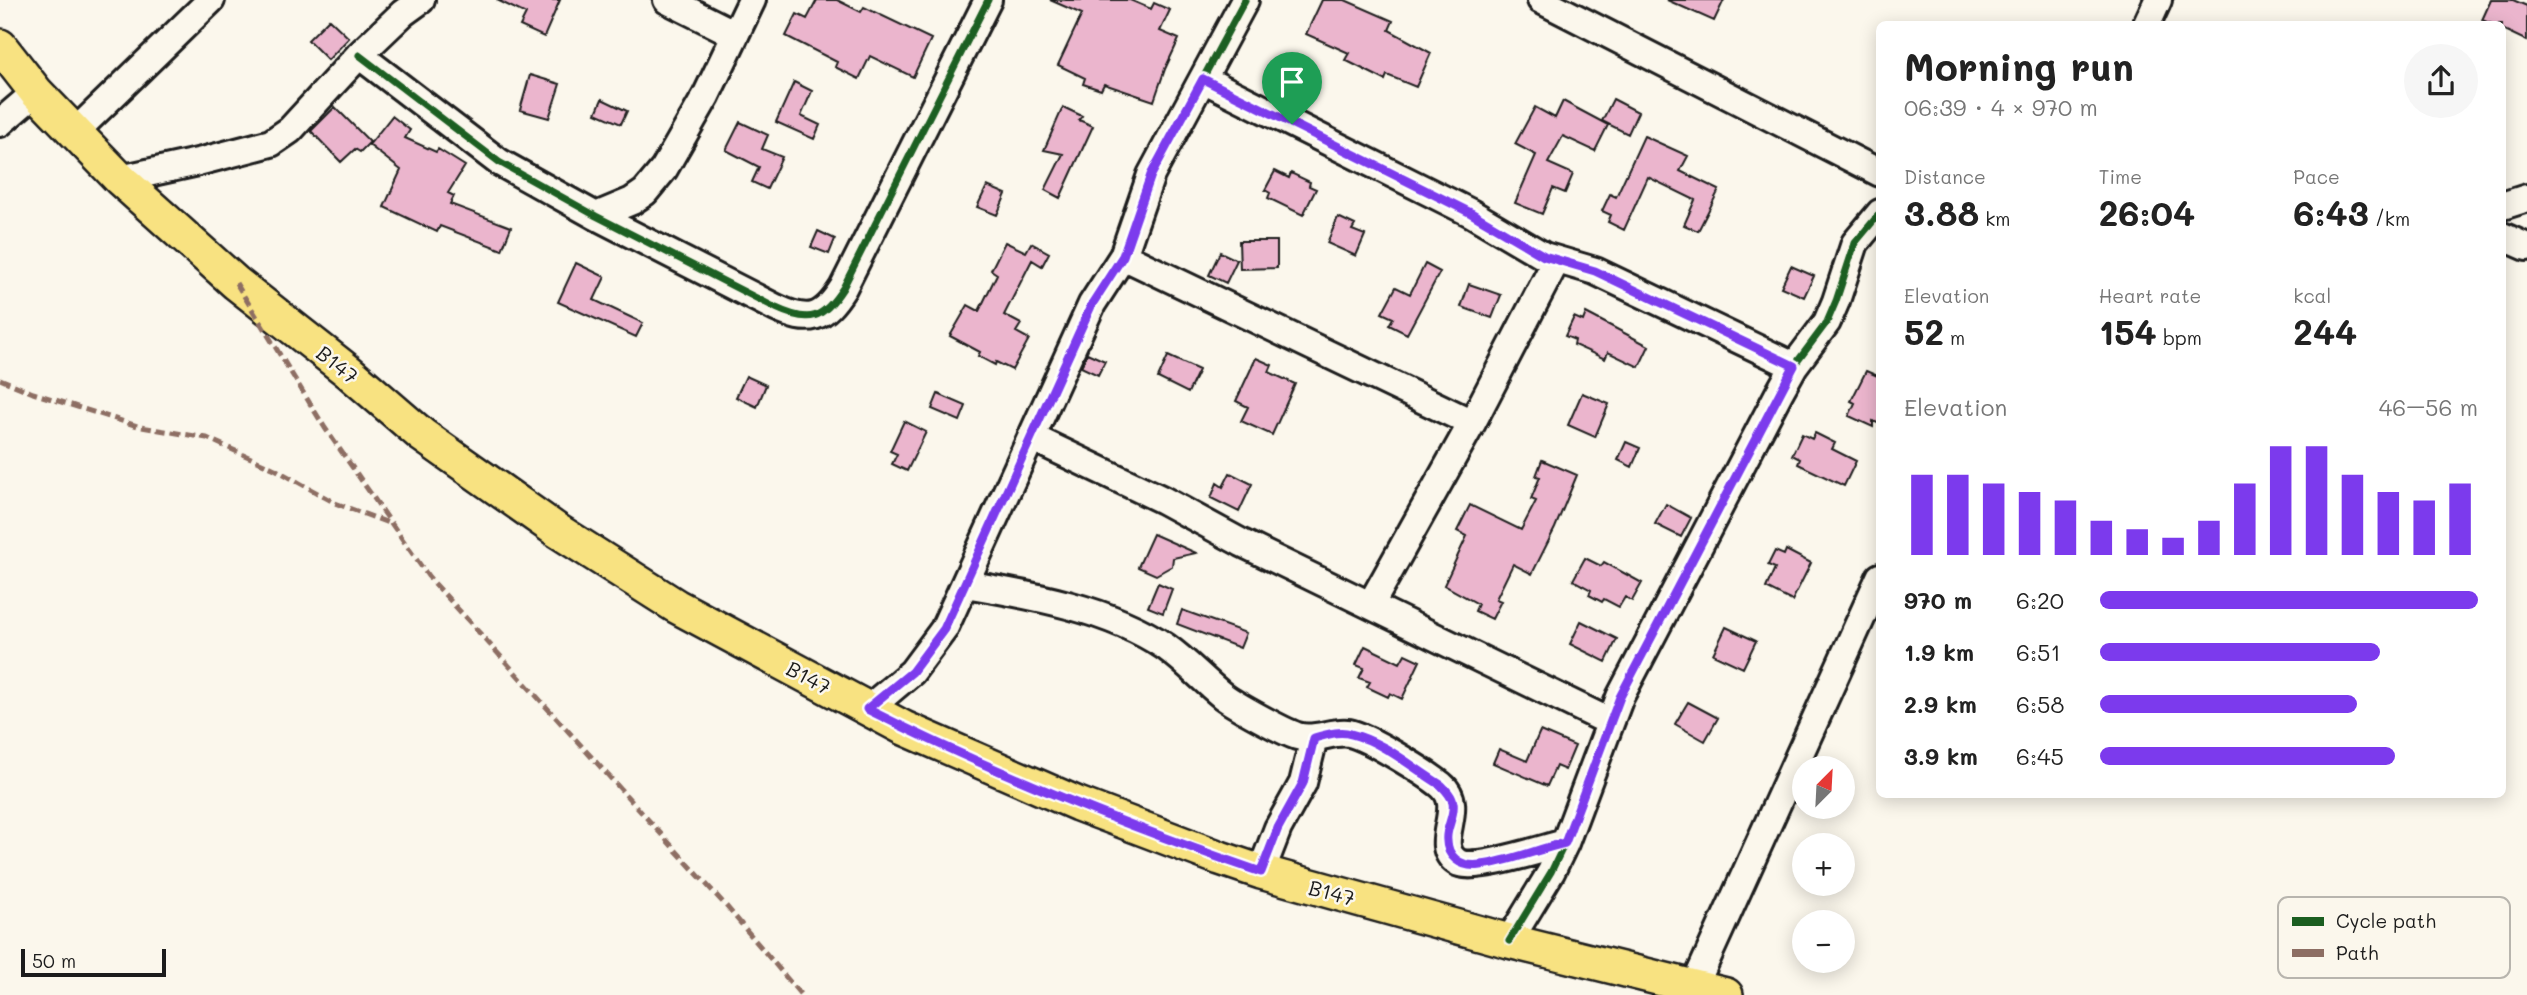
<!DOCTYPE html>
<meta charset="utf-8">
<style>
body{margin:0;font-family:Mali,sans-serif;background:#f6f6f6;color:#222;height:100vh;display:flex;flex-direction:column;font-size:26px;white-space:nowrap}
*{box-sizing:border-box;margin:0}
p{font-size:23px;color:#767676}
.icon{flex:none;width:38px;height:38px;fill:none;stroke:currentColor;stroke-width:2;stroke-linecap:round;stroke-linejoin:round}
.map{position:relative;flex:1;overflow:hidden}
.drawer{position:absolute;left:1876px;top:21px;width:630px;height:777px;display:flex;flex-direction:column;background:#fff;border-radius:10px;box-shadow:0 4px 18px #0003}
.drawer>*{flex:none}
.needle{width:46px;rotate:24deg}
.controls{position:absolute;left:1792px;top:756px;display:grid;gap:14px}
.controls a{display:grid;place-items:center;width:63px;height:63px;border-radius:50%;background:#fff;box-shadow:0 4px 18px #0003;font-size:35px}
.scale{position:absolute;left:21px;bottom:18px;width:145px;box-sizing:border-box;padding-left:7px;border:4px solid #1c1c1c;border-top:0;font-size:19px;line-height:24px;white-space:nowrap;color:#1c1c1c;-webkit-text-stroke:5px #fbf7ec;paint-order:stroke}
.pin{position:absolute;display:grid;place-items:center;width:60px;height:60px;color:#fff;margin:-72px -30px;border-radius:50% 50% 50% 0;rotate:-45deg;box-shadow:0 0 7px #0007}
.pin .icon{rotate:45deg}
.round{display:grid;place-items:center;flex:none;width:74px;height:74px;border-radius:37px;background:#f6f6f6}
.overview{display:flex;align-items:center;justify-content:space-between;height:119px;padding:0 28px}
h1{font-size:38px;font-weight:800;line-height:52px}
.figures{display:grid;grid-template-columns:repeat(3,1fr);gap:10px;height:119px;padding:7px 28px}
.figures div{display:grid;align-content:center}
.figures b{font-size:35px;font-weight:800}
.figures small{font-size:19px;font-weight:400}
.figures p{font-size:19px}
.chart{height:196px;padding:14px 28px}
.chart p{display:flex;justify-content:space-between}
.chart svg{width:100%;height:126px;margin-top:7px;stroke:#7c3aed;stroke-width:6}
ul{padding:0 28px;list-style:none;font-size:23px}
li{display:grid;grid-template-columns:112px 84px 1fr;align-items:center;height:52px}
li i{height:18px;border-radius:9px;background:#7c3aed}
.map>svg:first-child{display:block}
</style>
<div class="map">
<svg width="2527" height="995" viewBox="0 0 2527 995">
<rect width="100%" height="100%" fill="#fbf7ec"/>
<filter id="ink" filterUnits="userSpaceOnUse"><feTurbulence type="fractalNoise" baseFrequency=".0143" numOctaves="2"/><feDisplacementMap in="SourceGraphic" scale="14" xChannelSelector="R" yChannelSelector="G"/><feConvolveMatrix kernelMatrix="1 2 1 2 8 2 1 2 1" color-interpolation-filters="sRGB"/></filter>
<g filter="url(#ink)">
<path fill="#ebb5cd" stroke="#1c1c1c" stroke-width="2" d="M497 0H560L544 37 520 26 526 14Z
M817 0H837L861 12 864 7 931 39 913 77 870 56 859 79 835 67 837 62 786 36 797 14 807 19Z
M1050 0H1130L1151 9 1154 3 1170 10 1160 31 1179 39 1165 69 1154 101 1104 84 1101 90 1083 84 1085 78 1058 65 1082 14Z
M1322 0H1345L1393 21 1389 30 1431 53 1416 87 1387 75 1385 80 1345 60 1349 53 1306 34Z
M1667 0H1724L1714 21Z
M2491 0H2513L2527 6V41L2502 29V24H2492L2482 20Z
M329 19 349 38 328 60 308 40Z
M530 75 560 84 549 118 520 110Z
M794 82 812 91 801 116 820 125 814 139 776 122Z
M602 99 627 111 621 124 596 113Z
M1613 99 1638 112 1628 134 1602 121Z
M1563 101 1608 125 1595 151 1563 136 1548 163 1573 174 1565 193 1553 188 1542 214 1515 203 1536 155 1515 144 1535 107 1555 118Z
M335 107 370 142 360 152 355 149 341 162 311 131Z
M1063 107 1082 116 1079 120 1093 126 1060 198 1045 190 1063 154 1044 150Z
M392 116 410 130 405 138 436 152 438 149 465 166 448 193 454 196 450 204 511 227 502 250 440 226 437 232 384 207 401 170 369 145Z
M740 122 768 135 762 149 782 157 767 189 752 182 759 167 726 150Z
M1644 136 1688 156 1680 171 1719 190 1698 231 1684 225 1695 200 1648 177 1624 230 1608 222 1611 215 1602 211 1610 194 1616 197Z
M1275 171 1289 178 1291 173 1310 182 1309 186 1316 189 1303 215 1268 198 1270 193 1265 190Z
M987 186 1006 194 997 215 977 207Z
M1338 217 1355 225 1352 230 1365 235 1356 256 1327 243Z
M818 231 835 239 829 254 811 247Z
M1239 241H1277V268L1240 269Z
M1005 242 1026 252 1031 243 1049 253 1042 266 1032 260 1004 315 1021 324 1016 332 1029 339 1012 370 996 362 995 365 978 356 980 352 950 336 968 305 979 311 997 274 991 270Z
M1220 252 1237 260 1226 283 1209 275Z
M576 263 605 277 594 300 643 323 636 337 558 302Z
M1425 264 1440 272 1407 334 1389 325 1393 318 1382 313 1396 287 1410 294Z
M1791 266 1814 276 1804 297 1781 287Z
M1469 284 1501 295 1492 318 1461 307Z
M1586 313 1649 346 1639 367 1608 352 1605 359 1574 345 1575 340 1565 336 1574 317 1583 321Z
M1087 353 1105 361 1098 375 1081 367Z
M1168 356 1199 370 1188 393 1158 378Z
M1256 358 1272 365 1269 372 1295 384 1272 435 1241 421 1248 407 1236 401Z
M1866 371 1880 377V424L1873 421V427L1849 416 1855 403 1851 401Z
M746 376 766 385 757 407 736 397Z
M1582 393 1609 404 1595 437 1568 425Z
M938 394 966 406 960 421 932 409Z
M904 421 926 432 907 471 892 464 897 454 890 451Z
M1815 433 1835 443 1832 449 1856 461 1844 486 1798 464 1800 459 1792 455 1802 434 1812 439Z
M1626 442 1640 448 1632 467 1618 460Z
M1542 460 1577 475 1555 528 1532 574 1513 564 1496 599 1501 601 1492 619 1475 611 1478 604 1444 585 1467 536 1457 531 1470 505 1521 530 1536 501 1531 499 1540 477 1536 476Z
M1230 473 1252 484 1239 512 1211 498 1217 483 1223 487Z
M1666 504 1691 518 1681 537 1655 524Z
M1153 534 1196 553 1173 558 1172 566 1156 575 1138 567Z
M1786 550 1811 563 1792 601 1766 588 1775 568 1768 565 1775 551 1784 555Z
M1585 558 1601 566 1604 562 1642 583 1632 601 1625 597 1619 607 1604 599 1602 602 1589 595 1591 590 1573 580Z
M1158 583 1172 589 1163 613 1148 607Z
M1182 610 1246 633 1240 648 1177 624Z
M1581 621 1617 639 1606 662 1570 644Z
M1726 627 1756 641 1743 668 1713 654Z
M1365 646 1400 663 1405 654 1420 661 1402 699 1390 693 1388 697 1367 687 1370 682 1359 678 1364 668 1356 665Z
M1688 702 1718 718 1705 741 1675 724Z
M1540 731 1575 746 1565 770 1556 766 1547 786 1493 763 1499 749 1527 761Z"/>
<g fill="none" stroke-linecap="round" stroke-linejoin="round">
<g stroke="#1c1c1c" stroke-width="32">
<path id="minor" d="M667 0 735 34
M1541 0 1880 173
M2147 24 2158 0
M359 55 499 162 596 216 776 308C810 324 823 319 843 288L988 0
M1203 79 1471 213 1544 256 1595 271 1794 366
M0 123 36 92
M75 132 211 0
M120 179 198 162 271 143 290 130 359 55 403 13 421 0
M2502 206 2527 198
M596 216 632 201 645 192 664 169 706 96 752 0
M2502 236 2527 247
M1123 256 1472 423
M1033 438 1163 500 1242 543 1610 722
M965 584C1031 595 1110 609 1166 647 1187 662 1203 680 1223 696 1235 705 1282 731 1297 736 1315 742 1332 730 1349 733 1367 736 1426 773 1441 785 1468 807 1430 844 1457 862 1472 872 1545 848 1565 843
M1371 604 1472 423 1556 261
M868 709 912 672 944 629 1092 304 1123 256 1151 175 1245 0
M1261 872 1278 828 1303 783 1314 738
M1509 941 1551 872 1565 843 1620 697 1779 393 1794 366 1827 322 1836 301 1855 243 1880 213
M1694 987 1880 577"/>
</g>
<g stroke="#1c1c1c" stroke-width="38">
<path id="major" d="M0 46 36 92 120 179 236 283 349 372 422 435 555 529 676 606 904 728 1078 804 1220 858 1261 872 1509 941 1726 995"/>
</g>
<use href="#minor" stroke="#fbf7ec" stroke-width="26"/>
<use href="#major" stroke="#f8e281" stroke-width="33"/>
<path stroke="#8d6e63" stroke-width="5" stroke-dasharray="10 5" stroke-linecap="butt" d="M236 283 325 428 428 576 727 907 801 995
M0 379 33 393 141 427 207 438 275 469 335 503 391 524"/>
<g stroke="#fbf7ec" stroke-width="11">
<path id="cycleway" d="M359 55 499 162 596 216 776 308C810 324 823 319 843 288L988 0
M868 709 912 672 944 629 1092 304 1123 256 1151 175 1245 0
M1509 941 1551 872 1565 843 1620 697 1779 393 1794 366 1827 322 1836 301 1855 243 1880 213"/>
</g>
<use href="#cycleway" stroke="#1b5e20" stroke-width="7"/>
</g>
</g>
<g fill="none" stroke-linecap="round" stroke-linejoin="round" filter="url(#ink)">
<g stroke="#fff" stroke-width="14">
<path id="route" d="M1203 79 1471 213 1544 256 1595 271 1794 366 1620 697 1565 843C1538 849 1508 862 1481 865 1461 868 1445 857 1447 835 1448 825 1455 813 1453 803 1452 796 1446 790 1441 785 1413 768 1384 742 1351 734 1339 730 1326 735 1314 738L1303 783 1278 828 1261 872C1127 826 994 773 867 709L912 672 944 629 1092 304 1123 256 1151 175Z"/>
</g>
<use href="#route" stroke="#7c3aed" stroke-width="9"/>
</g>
<g text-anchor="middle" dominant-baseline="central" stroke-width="5" stroke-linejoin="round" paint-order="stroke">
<g font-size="21" fill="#1c1c1c" stroke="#fbf7ec">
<text transform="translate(338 364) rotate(39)">B147</text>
<text transform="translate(809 677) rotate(28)">B147</text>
<text transform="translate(1332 892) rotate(15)">B147</text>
</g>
</g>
<rect x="2278" y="897" width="232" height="81" rx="10" fill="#fbf7ec" stroke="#b8b5ae" stroke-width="2"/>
<rect x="2292" y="917" width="32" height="9" fill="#1b5e20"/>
<rect x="2292" y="949" width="32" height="8" fill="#8d6e63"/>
<g font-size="19" fill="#1c1c1c">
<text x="2336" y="928">Cycle path</text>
<text x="2336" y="960">Path</text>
</g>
</svg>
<div class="controls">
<a><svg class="needle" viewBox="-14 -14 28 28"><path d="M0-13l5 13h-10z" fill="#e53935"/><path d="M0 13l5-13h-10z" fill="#767676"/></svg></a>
<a>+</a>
<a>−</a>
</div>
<div class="scale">50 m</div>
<div class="pin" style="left:1292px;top:124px;background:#1e9e55"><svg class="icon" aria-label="arrive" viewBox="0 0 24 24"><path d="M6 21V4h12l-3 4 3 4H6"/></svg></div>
<section class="drawer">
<div class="overview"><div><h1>Morning run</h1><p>06:39 · 4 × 970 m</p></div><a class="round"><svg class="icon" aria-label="share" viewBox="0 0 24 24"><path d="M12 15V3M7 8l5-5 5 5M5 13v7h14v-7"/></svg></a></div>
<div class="figures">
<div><p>Distance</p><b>3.88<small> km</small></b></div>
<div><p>Time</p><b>26:04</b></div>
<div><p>Pace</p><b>6:43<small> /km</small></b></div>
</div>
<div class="figures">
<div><p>Elevation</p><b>52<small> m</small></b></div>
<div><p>Heart rate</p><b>154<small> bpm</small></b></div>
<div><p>kcal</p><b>244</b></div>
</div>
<div class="chart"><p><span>Elevation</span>46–56 m</p>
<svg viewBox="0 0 160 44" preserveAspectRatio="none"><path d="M5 44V16M15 44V16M25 44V19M35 44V22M45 44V25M55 44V32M65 44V35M75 44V38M85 44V32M95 44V19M105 44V6M115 44V6M125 44V16M135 44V22M145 44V25M155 44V19"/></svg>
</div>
<ul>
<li><b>970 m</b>6:20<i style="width:100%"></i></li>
<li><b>1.9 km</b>6:51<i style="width:74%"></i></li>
<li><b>2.9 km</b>6:58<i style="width:68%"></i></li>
<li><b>3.9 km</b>6:45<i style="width:78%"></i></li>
</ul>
</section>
</div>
